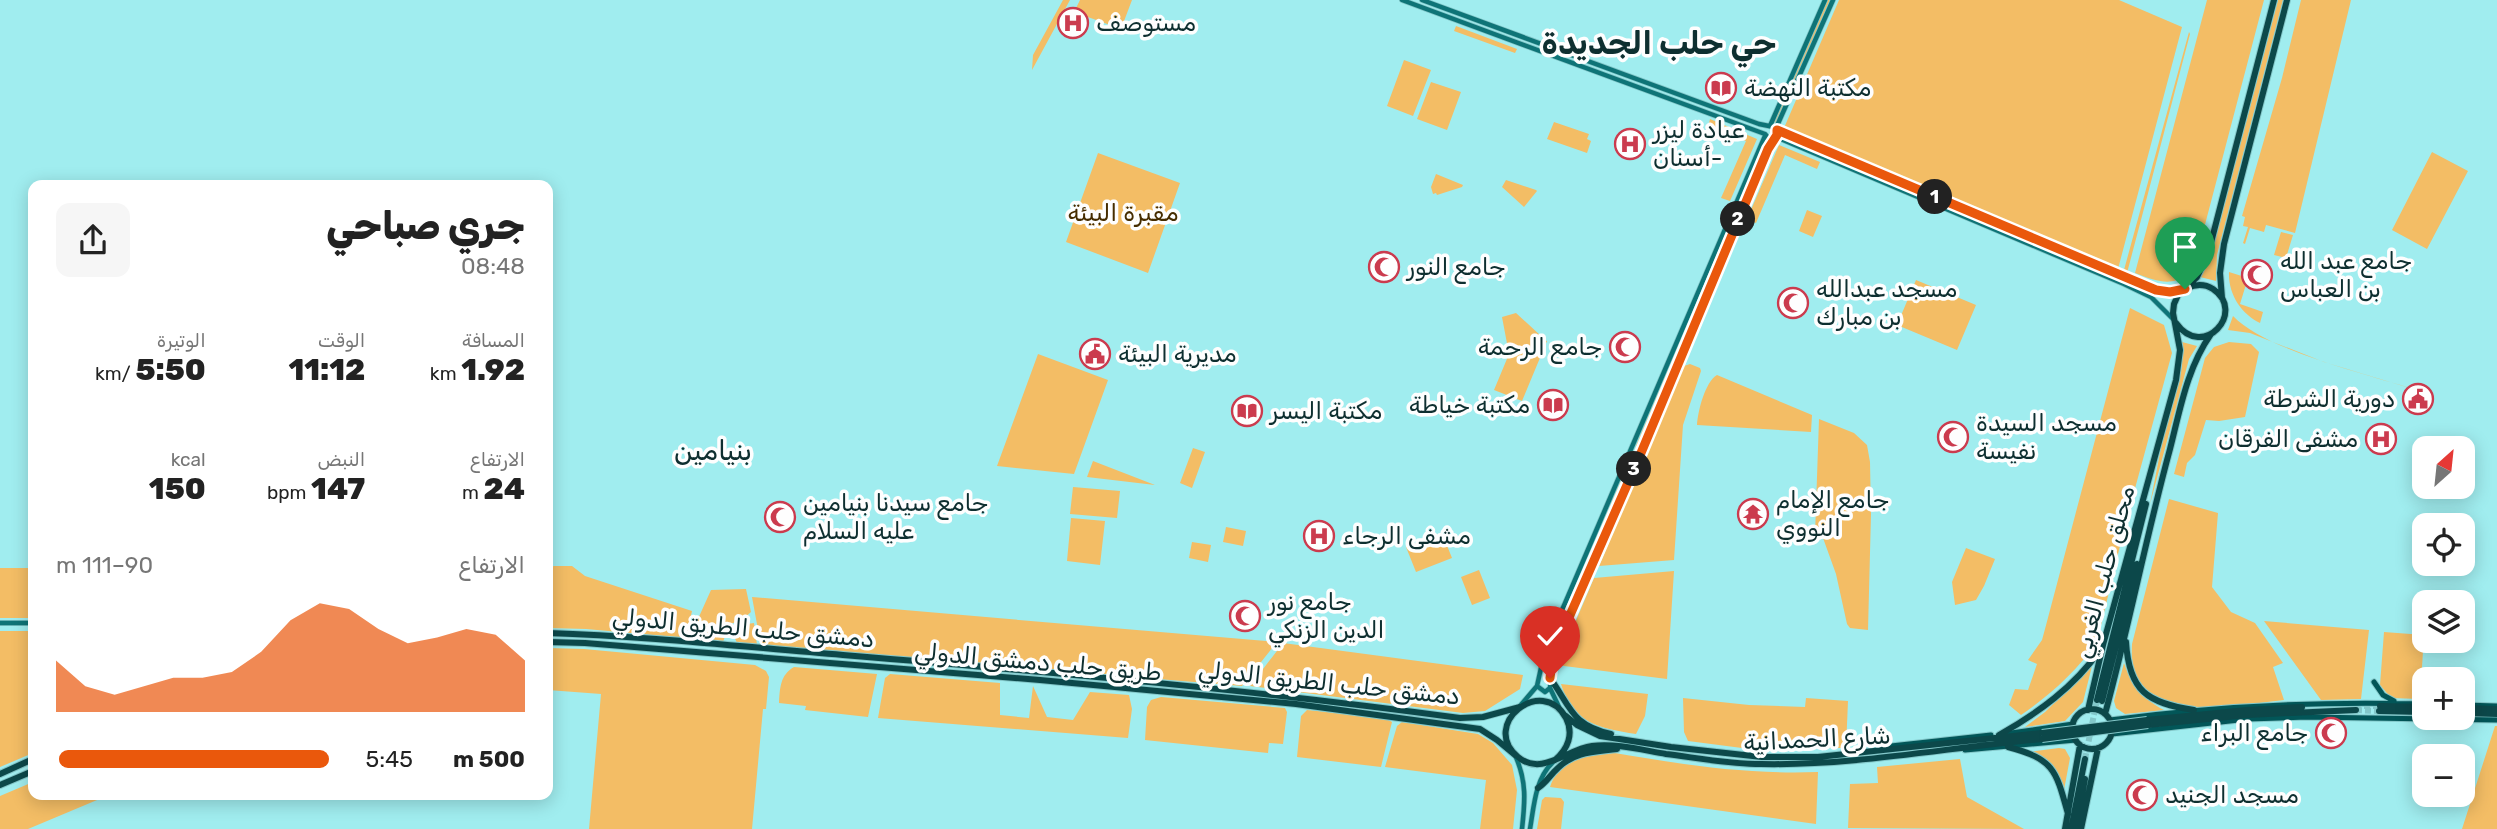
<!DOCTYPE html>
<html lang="ar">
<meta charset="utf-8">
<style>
body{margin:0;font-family:Rubik,"Noto Naskh Arabic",sans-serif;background:#f6f6f6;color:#222;direction:rtl;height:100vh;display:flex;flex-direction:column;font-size:26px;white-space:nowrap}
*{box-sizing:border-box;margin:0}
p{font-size:23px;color:#767676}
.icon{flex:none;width:38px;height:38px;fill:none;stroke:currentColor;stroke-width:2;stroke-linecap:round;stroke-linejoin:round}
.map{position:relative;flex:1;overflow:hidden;direction:ltr}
.details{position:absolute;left:28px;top:180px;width:525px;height:620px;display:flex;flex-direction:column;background:#fff;border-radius:14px;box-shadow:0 4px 18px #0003;direction:rtl}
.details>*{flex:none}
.needle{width:46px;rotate:27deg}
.controls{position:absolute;left:2412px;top:436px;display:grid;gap:14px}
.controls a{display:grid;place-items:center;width:63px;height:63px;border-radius:14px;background:#fff;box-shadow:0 4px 18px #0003;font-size:35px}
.pin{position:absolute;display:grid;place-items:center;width:60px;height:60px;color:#fff;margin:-72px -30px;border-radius:50% 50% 50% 0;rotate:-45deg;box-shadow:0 0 7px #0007}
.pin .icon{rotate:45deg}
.km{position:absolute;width:35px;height:35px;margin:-18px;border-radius:50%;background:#222;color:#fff;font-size:19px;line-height:35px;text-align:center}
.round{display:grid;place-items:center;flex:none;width:74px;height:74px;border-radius:14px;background:#f6f6f6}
.headline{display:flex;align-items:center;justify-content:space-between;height:119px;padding:0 28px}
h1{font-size:38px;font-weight:800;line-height:52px}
.figures{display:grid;grid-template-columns:repeat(3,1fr);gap:10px;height:119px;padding:7px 28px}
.figures div{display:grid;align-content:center}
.figures b{font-size:30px;font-weight:800}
.figures small{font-size:19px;font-weight:400}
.figures p{font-size:19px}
.chart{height:196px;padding:14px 28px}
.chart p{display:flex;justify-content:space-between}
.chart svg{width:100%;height:126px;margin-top:7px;fill:#ea580c;opacity:.7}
ul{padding:0 28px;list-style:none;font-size:23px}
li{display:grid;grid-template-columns:112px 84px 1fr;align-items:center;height:52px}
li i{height:18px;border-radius:9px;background:#ea580c}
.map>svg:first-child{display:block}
</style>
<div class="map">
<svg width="2497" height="829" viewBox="0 0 2497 829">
<rect width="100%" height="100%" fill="#a0edef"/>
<path fill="#f3bd65" d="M1063 0H1070L1032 70 1033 55Z
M1080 0H1132L1121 29 1074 12Z
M1827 0H1830L1777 123 1774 122Z
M1839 0H2119L2182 27 2118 269 1784 128Z
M2207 0H2264L2197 255C2184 289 2165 285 2135 273Z
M2278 0H2283L2217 255 2216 281 2200 277 2206 268 2220 221Z
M2301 0H2351L2295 233 2266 225 2264 232 2250 228 2245 244 2243 243 2248 227 2243 226 2245 217 2242 216 2282 78Z
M1456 26 1517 49 1515 53 1454 31Z
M2189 32 2190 34 2127 273 2124 270Z
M1404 60 1431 70 1413 116 1387 106Z
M1431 82 1461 92 1447 130 1417 119Z
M1710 119 1757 139 1730 201 1721 198 1746 141 1708 127Z
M1554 122 1589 134 1587 139 1591 141 1587 153 1547 139Z
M1779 145 1820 162 1817 169 1785 155 1756 223 1747 219Z
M2432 152 2468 171 2427 249 2392 230Z
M1098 153 1180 183 1148 273 1066 242Z
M1436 174 1463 185 1462 187 1437 195 1436 193 1433 194 1431 187Z
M1506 180 1536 190 1537 191 1524 207 1502 187Z
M1807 210 1822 216 1813 237 1799 231Z
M2281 232 2293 235 2286 258 2274 255Z
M1718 252 1721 253 1638 446H1636Z
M2229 272 2248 278 2240 304 2263 312 2260 323C2241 314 2228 294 2229 272Z
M1916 280 1976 305 1957 350 1897 325Z
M2130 308 2164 325 2172 353 2125 525 2097 642C2077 671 2049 696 2021 715L2009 705 2015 689 2028 690 2037 664 2028 660 2042 640 2045 629Z
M1516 313 1541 336V339L1547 341 1522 401 1494 390 1509 354 1502 317Z
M2233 316C2265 350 2366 374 2413 389L2324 362 2250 333 2228 330Z
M2182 342 2197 346 2189 359 2150 504 2162 443 2182 367Z
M2229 342 2251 344 2259 352 2245 417 2219 421 2206 420 2195 455 2187 463 2184 477 2174 474 2205 358 2214 347Z
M1038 354 1108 380 1074 474 997 466Z
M1690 364 1700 368 1701 371 1683 425 1674 560 1599 566 1684 366Z
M1717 375 1812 415 1811 432 1697 425C1698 411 1705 382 1717 375Z
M1819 419 1854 433 1867 445 1870 462 1871 514 1868 630 1850 628 1847 624 1836 574 1823 538 1815 535Z
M1193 448 1205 452 1192 488 1180 483Z
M1633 453 1635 454 1551 652 1547 677H1544L1548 651Z
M1093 461 1155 485 1087 477Z
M1073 487 1120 491 1117 518 1070 514Z
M2169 499 2218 513 2212 587 2231 612 2255 623 2283 663 2273 667 2284 700C2232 705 2126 730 2132 644Z
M1071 518 1105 521 1100 565 1067 561Z
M1226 527 1246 531 1243 546 1223 542Z
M1442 533 1452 558 1416 572 1406 547Z
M1192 542 1211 545 1208 562 1189 558Z
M1966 548 1995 559 1984 586 1976 600 1955 605 1952 582Z
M554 566H572L585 576 692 611 686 638 586 629 548 628V568Z
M0 568H33V618H0Z
M1479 570 1490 598 1472 605 1461 577Z
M1674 571 1667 679 1564 666 1558 663 1594 578Z
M746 589 751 612 744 618 729 625 723 642 698 639 693 630 711 590Z
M752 597 1277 642 1242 686 761 646Z
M2264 621 2369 630 2361 699 2321 700Z
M754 623 757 645 737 643 732 632 739 625Z
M0 631H33V753L0 767Z
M2384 632 2424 635 2420 699 2391 698 2380 685Z
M1283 643 1523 675 1520 689 1485 711 1463 713 1250 686Z
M548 648 584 649 755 665 766 671 769 677 766 709H763L752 829H589L601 694 548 690Z
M2124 663C2132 686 2143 699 2164 710L2125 714 2116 708 2114 701Z
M2092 666 2083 702 2065 721 2025 727 2045 712Z
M794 667 877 674 868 717 805 710 806 706 779 703C780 688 780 675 794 667Z
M890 674 1000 683V715L1029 718 1033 686 1047 717 1073 720 1090 692 1129 695 1132 709 1128 738 878 718 885 678Z
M1561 684 1648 694 1645 716 1636 734C1599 728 1573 724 1561 684Z
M1161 697 1285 708 1287 712 1283 744 1269 743 1268 753 1145 740 1147 707 1151 700Z
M1683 698 1749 705 1805 707 1806 698 1848 701 1846 748H1742L1688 741 1684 732Z
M1307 710 1385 718 1392 722 1381 767 1297 757 1301 716Z
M1402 722 1478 734 1493 743 1512 765 1517 790 1513 829H1480L1486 780 1385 767 1397 726Z
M2495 726H2497V829H2462Z
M2059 748 2065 749 2070 758 2064 790 2056 772 2029 752Z
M1609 752C1679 764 1747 775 1818 772L1816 824 1550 787C1558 761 1585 755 1609 752Z
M1960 759 1967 797 2024 829 1848 828 1850 784 1878 783 1877 767Z
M33 782V794L109 795 28 829H0V796Z
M1545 797 1561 798 1564 802 1561 829H1537L1542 800Z"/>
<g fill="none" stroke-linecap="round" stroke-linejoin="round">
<path stroke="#83c7c9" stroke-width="6" stroke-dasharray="6 3" stroke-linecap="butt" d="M2355 706H2380
M2356 710 2379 711
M2085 759 2097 700"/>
<g stroke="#83c7c9" stroke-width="6">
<path id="secondary" d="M1402 0 1765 134 1769 139 1776 137 2124 284 2151 297 2173 319
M1422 0 1759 124 1774 127 1784 133 2156 290 2170 292 2181 290
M1770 126 1825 0
M1776 128 1833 0
M0 623H33
M1537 686 1545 692 1550 688
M1520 706 1537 686 1545 650 1765 136
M1559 707 1550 688 1553 654 1641 453 1773 139
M1515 755C1527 781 1525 802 1522 829
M1530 829C1534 806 1535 779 1553 762"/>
</g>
<g stroke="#83c7c9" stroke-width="7">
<path id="primary" d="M2374 682 2383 695 2394 701
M2462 705 2497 706
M2110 720C2214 706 2318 701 2424 704
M2004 734 2073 724
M2112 734 2248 719 2307 717 2497 720
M1882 747 1991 735
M1965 750 2076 740"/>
</g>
<g stroke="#83c7c9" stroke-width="8">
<path id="trunk" d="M2222 298 2220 273 2224 244 2287 0
M2176 323C2203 361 2247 312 2213 289 2205 284 2196 284 2187 288
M548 633C647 636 745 647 843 655 1049 672 1255 690 1460 718L1483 717 1520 707
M548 642 585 643 1040 680 1296 704 1480 729 1497 740 1515 755
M2126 642C2129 691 2147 703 2194 710
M1550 678C1571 707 1571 725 1611 734
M2097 700 2146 504
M2102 701 2137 564
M2380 706 2424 707
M2462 708 2497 709
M2072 729a20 20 0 1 1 40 0a20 20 0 1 1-40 0Z
M2088 710 2103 645 2176 380 2180 350 2173 313 2174 304 2178 295 2197 277 2208 254 2274 0
M2379 711 2424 712
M2462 713 2497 714
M2105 714C2129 626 2146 537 2170 449 2180 410 2187 368 2211 334
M1566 716 1577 725 1600 736 1671 747 1762 757H1818L2042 733
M2147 720 2247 710 2302 707
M2148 725 2247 715 2356 710
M1999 735C2038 713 2074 687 2100 650
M2008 747C2054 759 2056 770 2068 814
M1555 760C1568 749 1574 734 1566 718 1542 674 1479 725 1518 757 1542 777 1567 749 1592 746 1616 743 1642 750 1666 754 1698 758 1729 764 1761 764 1854 766 1950 747 2042 739
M0 774 33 759
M0 785 33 771
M1538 788C1547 782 1550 775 1558 768 1575 751 1595 752 1617 749
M2065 829 2080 745
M2071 829 2085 759
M2076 829 2085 779
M2081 829 2098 748"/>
</g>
<use href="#secondary" stroke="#0e7477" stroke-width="4.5"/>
<use href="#primary" stroke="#025658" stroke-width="5"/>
<use href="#trunk" stroke="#0c484a" stroke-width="6"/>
<g stroke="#83c7c9" stroke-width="8" stroke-linecap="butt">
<path id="trunk-bridge" d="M2042 733 2147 720
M2042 739 2148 725"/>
</g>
<use href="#trunk-bridge" stroke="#0c484a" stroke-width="6"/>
</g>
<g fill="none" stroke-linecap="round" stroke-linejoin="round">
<g stroke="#fff" stroke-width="14">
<path id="route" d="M1550 678 1553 654 1641 453 1768 149 1777 135V130L2156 290 2170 292 2185 289"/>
</g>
<use href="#route" stroke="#ea580c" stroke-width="9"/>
</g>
<defs>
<g id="hospital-ring" transform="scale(1.575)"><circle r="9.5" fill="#fefefe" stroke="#cb3b4e" stroke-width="1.5"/><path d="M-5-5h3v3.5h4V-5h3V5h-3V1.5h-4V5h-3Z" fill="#cb3b4e"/></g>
<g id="library-ring" transform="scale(1.575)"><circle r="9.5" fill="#fefefe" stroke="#cb3b4e" stroke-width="1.5"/><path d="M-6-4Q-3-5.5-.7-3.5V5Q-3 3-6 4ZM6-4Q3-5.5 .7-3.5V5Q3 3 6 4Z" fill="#cb3b4e"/></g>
<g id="mosque-ring" transform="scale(1.575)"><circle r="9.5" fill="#fefefe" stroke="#cb3b4e" stroke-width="1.5"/><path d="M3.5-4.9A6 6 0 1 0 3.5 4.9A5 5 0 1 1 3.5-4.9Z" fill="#cb3b4e"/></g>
<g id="civic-ring" transform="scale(1.575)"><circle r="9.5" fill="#fefefe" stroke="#cb3b4e" stroke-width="1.5"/><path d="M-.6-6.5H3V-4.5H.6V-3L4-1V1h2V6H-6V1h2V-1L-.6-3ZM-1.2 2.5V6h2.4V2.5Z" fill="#cb3b4e"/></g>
<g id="temple-ring" transform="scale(1.575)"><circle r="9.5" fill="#fefefe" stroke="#cb3b4e" stroke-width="1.5"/><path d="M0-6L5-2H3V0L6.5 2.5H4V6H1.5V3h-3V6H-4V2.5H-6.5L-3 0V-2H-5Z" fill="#cb3b4e"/></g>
</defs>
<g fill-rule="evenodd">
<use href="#hospital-ring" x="1073" y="23"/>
<use href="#library-ring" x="1721" y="88"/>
<use href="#hospital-ring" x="1630" y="144"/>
<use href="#mosque-ring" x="1384" y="267"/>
<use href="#mosque-ring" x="2257" y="275"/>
<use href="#mosque-ring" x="1793" y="303"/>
<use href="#mosque-ring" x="1625" y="347"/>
<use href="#civic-ring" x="1095" y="354"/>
<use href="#civic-ring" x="2418" y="399"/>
<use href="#library-ring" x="1553" y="405"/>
<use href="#library-ring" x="1247" y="411"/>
<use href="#mosque-ring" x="1953" y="437"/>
<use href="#hospital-ring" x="2381" y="439"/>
<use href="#temple-ring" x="1753" y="514"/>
<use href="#mosque-ring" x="780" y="517"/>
<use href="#hospital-ring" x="1319" y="536"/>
<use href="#mosque-ring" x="1245" y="616"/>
<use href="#mosque-ring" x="2331" y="733"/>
<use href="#mosque-ring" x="2142" y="795"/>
</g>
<g text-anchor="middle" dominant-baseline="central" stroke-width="7" stroke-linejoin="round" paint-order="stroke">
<g font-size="24" fill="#0e2f30" stroke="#fefefe" text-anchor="start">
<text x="1096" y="23">مستوصف</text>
<text x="1744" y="88">مكتبة النهضة</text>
<text x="1653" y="130">عيادة ليزر<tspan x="1653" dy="28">أسنان-</tspan></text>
<text x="2280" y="261">جامع عبد الله<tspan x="2280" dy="28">بن العباس</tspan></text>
<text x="1407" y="267">جامع النور</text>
<text x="1816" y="289">مسجد عبدالله<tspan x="1816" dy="28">بن مبارك</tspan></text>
<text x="1602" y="347" text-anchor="end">جامع الرحمة</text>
<text x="1118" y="354">مديرية البيئة</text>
<text x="2395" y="399" text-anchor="end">دورية الشرطة</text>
<text x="1530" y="405" text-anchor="end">مكتبة خياطة</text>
<text x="1270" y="411">مكتبة اليسر</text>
<text x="1976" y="423">مسجد السيدة<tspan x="1976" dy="28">نفيسة</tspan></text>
<text x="2358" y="439" text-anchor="end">مشفى الفرقان</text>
<text x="1776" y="500">جامع الإمام<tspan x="1776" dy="28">النووي</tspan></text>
<text x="803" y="503">جامع سيدنا بنيامين<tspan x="803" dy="28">عليه السلام</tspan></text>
<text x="1342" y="536">مشفى الرجاء</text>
<text x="1268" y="602">جامع نور<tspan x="1268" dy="28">الدين الزنكي</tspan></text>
<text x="2308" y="733" text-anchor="end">جامع البراء</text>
<text x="2165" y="795">مسجد الجنيد</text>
</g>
<g font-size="24" fill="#462d00" stroke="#fefefe">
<text x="1123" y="213">مقبرة البيئة</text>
</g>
<g font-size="24" fill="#0e2f30" stroke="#fefefe">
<text transform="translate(2104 572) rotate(-75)">محلق حلب الغربي</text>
<text transform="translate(743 628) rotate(5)">دمشق حلب الطريق الدولي</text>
<text transform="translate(1038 662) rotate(5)">طريق حلب دمشق الدولي</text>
<text transform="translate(1329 683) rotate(6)">دمشق حلب الطريق الدولي</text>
<text transform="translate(1817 739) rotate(-3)">شارع الحمدانية</text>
</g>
<g font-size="28" fill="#0e2f30" stroke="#fefefe">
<text x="713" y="450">بنيامين</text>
</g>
<g font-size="32" font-weight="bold" fill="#0e2f30" stroke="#fefefe">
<text x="1659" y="43">حي حلب الجديدة</text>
</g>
</g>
</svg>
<div class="controls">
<a><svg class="needle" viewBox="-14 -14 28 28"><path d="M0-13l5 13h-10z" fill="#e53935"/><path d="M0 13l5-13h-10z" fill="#767676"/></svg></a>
<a><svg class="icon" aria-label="locate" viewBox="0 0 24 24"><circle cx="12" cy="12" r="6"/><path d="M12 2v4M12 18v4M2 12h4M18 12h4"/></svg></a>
<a><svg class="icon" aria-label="layers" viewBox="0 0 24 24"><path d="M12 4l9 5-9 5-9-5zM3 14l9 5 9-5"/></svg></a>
<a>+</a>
<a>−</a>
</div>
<div class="pin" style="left:2185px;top:289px;background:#1e9e55"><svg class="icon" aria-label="arrive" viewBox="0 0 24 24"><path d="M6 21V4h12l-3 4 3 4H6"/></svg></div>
<div class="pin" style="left:1550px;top:678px;background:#d93025"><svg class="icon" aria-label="check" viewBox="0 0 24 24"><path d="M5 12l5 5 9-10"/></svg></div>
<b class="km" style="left:1935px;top:197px">1</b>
<b class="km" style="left:1738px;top:219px">2</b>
<b class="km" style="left:1634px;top:469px">3</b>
<section class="details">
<div class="headline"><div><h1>جري صباحي</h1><p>08:48</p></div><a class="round"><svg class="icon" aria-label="share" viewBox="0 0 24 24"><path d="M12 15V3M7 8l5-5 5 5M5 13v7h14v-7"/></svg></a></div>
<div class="figures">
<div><p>المسافة</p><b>1.92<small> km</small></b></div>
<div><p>الوقت</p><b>11:12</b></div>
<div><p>الوتيرة</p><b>5:50<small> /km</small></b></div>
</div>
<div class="figures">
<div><p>الارتفاع</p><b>24<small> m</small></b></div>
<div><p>النبض</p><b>147<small> bpm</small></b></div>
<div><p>kcal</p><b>150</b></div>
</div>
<div class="chart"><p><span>الارتفاع</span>90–111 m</p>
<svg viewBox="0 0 160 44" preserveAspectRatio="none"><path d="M0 44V26L10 35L20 38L30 35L40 32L50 32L60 30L70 23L80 12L90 6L100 8L110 15L120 20L130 18L140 15L150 17L160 26V44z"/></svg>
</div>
<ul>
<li><b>500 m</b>5:45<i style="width:99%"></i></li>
</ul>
</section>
</div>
